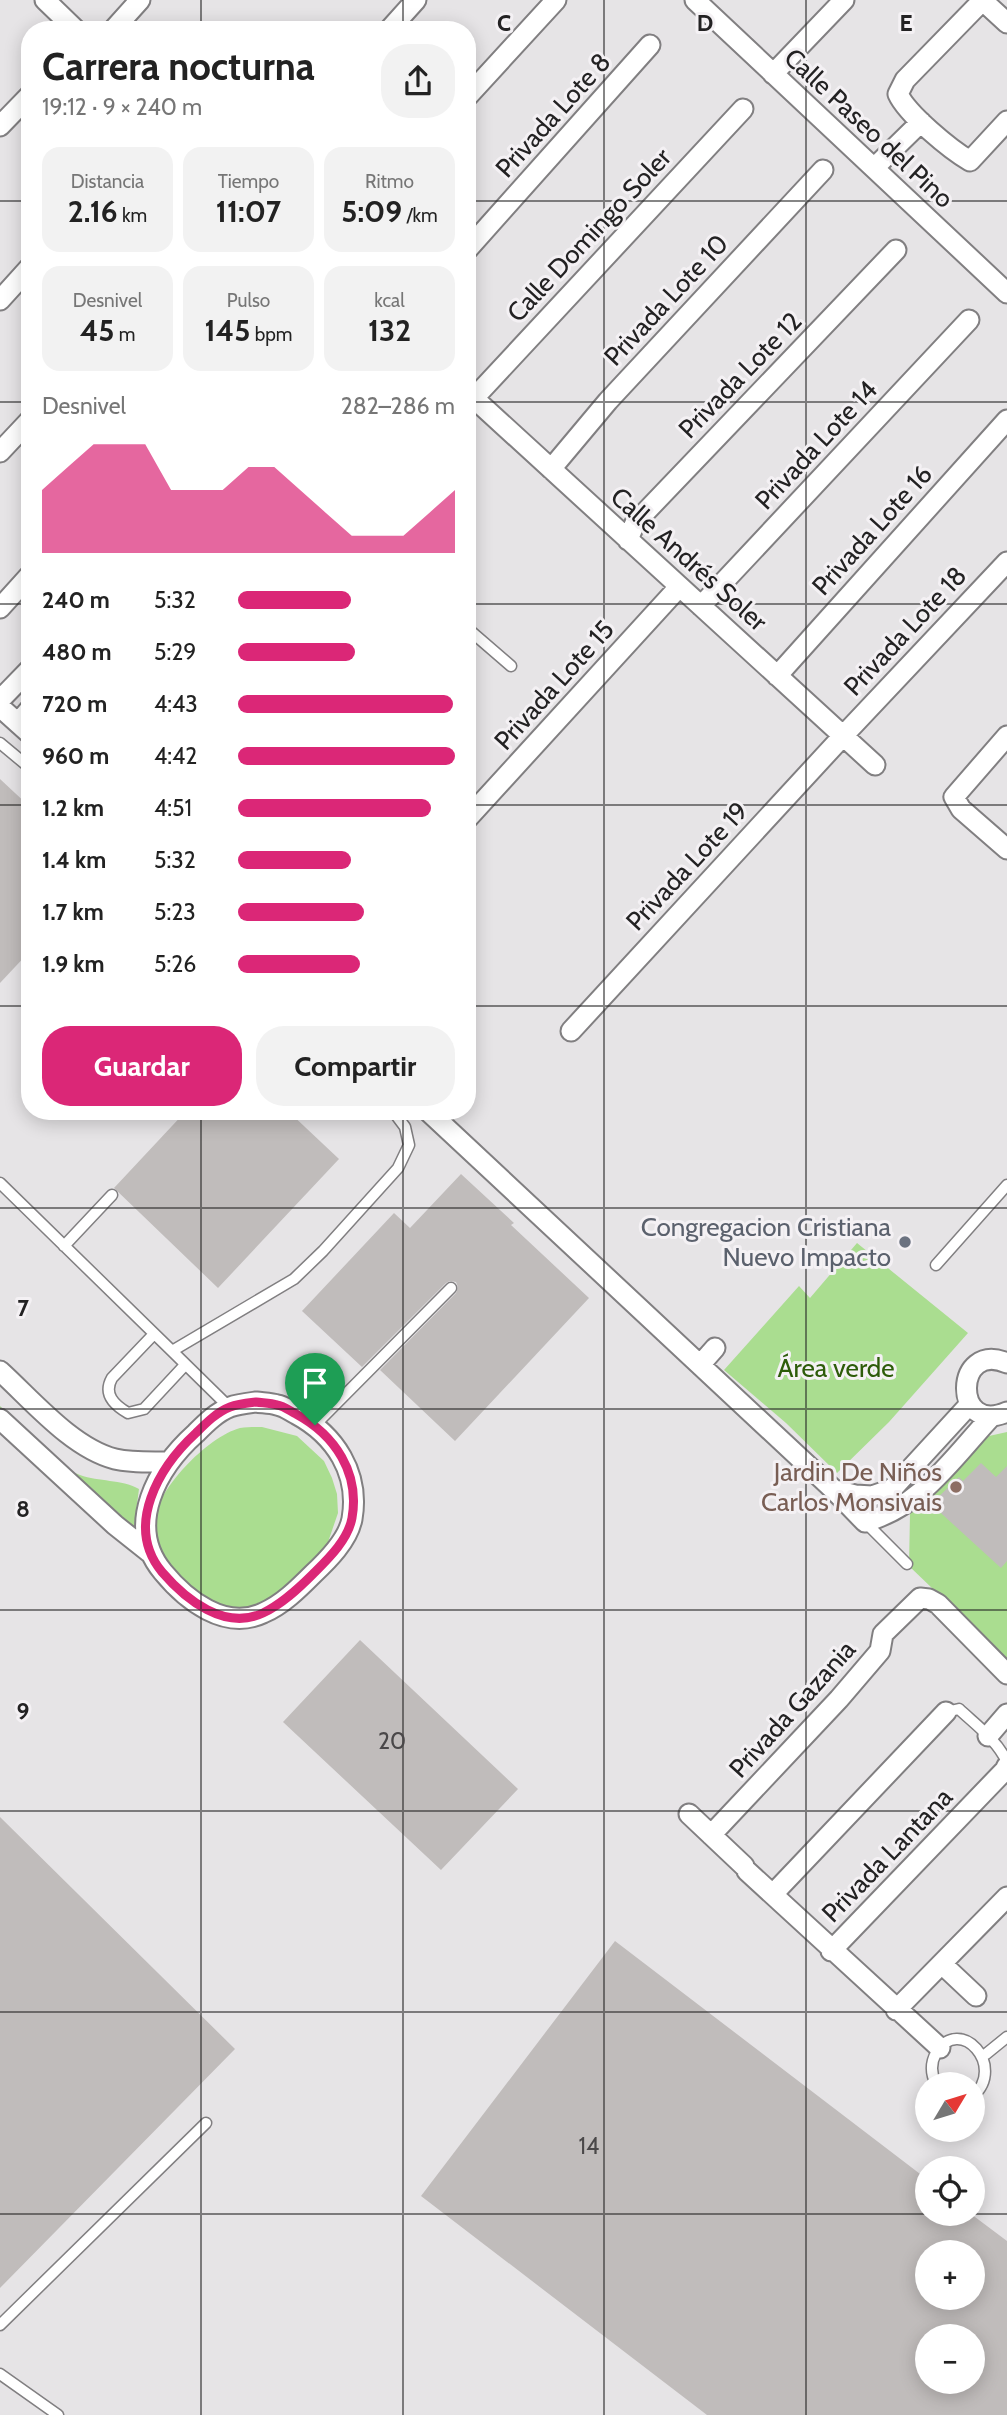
<!DOCTYPE html>
<html lang="es">
<meta charset="utf-8">
<style>
body{margin:0;font-family:Cabin,sans-serif;background:#f2f2f2;color:#222;height:100vh;display:flex;flex-direction:column;font-size:26px;white-space:nowrap}
*{box-sizing:border-box;margin:0}
p{font-size:23px;color:#767676}
.icon{flex:none;width:38px;height:38px;fill:none;stroke:currentColor;stroke-width:2;stroke-linecap:round;stroke-linejoin:round}
.map{position:relative;flex:1;overflow:hidden}
.drawer{position:absolute;left:21px;top:21px;width:455px;height:1099px;display:flex;flex-direction:column;background:#fff;border-radius:28px;box-shadow:0 4px 18px #0003}
.drawer>*{flex:none}
.needle{width:46px;rotate:52deg}
.controls{position:absolute;left:915px;top:2072px;display:grid;gap:14px}
.controls a{display:grid;place-items:center;width:70px;height:70px;border-radius:50%;background:#fff;box-shadow:0 4px 18px #0003;font-size:35px}
.pin{position:absolute;display:grid;place-items:center;width:60px;height:60px;color:#fff;margin:-72px -30px;border-radius:50% 50% 50% 0;rotate:-45deg;box-shadow:0 0 7px #0007}
.pin .icon{rotate:45deg}
.round{display:grid;place-items:center;flex:none;width:74px;height:74px;border-radius:28px;background:#f2f2f2}
.summary{display:flex;align-items:center;justify-content:space-between;height:119px;padding:0 21px}
h1{font-size:38px;font-weight:700;line-height:52px}
.stats{display:grid;grid-template-columns:repeat(3,1fr);gap:10px;height:119px;padding:7px 21px}
.stats div{display:grid;align-content:center;border-radius:18px;background:#f2f2f2;text-align:center}
.stats b{font-size:30px;font-weight:700}
.stats small{font-size:19px;font-weight:400}
.stats p{font-size:19px}
.chart{height:196px;padding:14px 21px}
.chart p{display:flex;justify-content:space-between}
.chart svg{width:100%;height:126px;margin-top:7px;fill:#db2777;opacity:.7}
.cta{display:flex;gap:14px;margin-top:auto;padding:14px 21px}
.cta a{flex:1;height:80px;border-radius:28px;background:#db2777;color:#fff;font-size:28px;font-weight:700;line-height:80px;text-align:center}
.cta a+a{background:#f2f2f2;color:#222}
ul{padding:0 21px;list-style:none;font-size:23px}
li{display:grid;grid-template-columns:112px 84px 1fr;align-items:center;height:52px}
li i{height:18px;border-radius:9px;background:#db2777}
.map>svg:first-child{display:block}
</style>
<div class="map">
<svg width="1007" height="2415" viewBox="0 0 1007 2415">
<rect width="100%" height="100%" fill="#e6e4e6"/>
<path fill="#aadd90" d="M857 1243 968 1333 889 1422 837 1473 786 1423 724 1370 799 1286 810 1298Z
M0 1406C22 1427 51 1464 80 1475 99 1482 121 1479 139 1489L133 1534 0 1423Z
M262 1427 297 1436 324 1461 332 1478 337 1494 338 1513 326 1548 293 1586 253 1610H219L165 1576C162 1561 154 1543 153 1528 152 1493 207 1437 240 1428 247 1427 255 1427 262 1427Z
M1007 1432V1660L909 1566 910 1514 989 1436Z"/>
<path fill="#c0bcbb" fill-rule="evenodd" d="M0 779 30 807V951L0 983Z
M186 1111H288L339 1159 218 1288 114 1188Z
M461 1174 514 1223 511 1225 589 1298 455 1441 380 1370 456 1293 458 1287 456 1282 450 1281 446 1283 362 1367 302 1311 394 1213 410 1228Z
M981 1463 996 1477 1007 1466V1561L1001 1568 931 1504 959 1477 963 1481Z
M360 1640 518 1789 441 1870 283 1722Z
M0 1817 235 2049 0 2288Z
M615 1941 928 2180V2214H971L1007 2241V2415H707L421 2196ZM928 2252H973V2298H928ZM928 2336H973V2382H928Z"/>
<g fill="none" stroke-linecap="round" stroke-linejoin="round">
<g stroke="#817f81" stroke-width="13">
<path id="lane" d="M467 628 511 666
M0 743 30 768
M0 1183 172 1351 294 1279 323 1251 398 1168 409 1145 405 1127 393 1111
M64 1246 112 1195
M936 1265 1007 1185
M154 1334 112 1378C103 1394 114 1405 128 1413L144 1409 185 1365
M172 1351 229 1407
M315 1425 451 1288
M865 1522 907 1564
M946 1712 959 1709C976 1725 997 1740 1007 1762
M986 2054 1007 2037
M936 2084C931 2074 930 2064 936 2053 960 2014 1007 2066 973 2096
M0 2325 206 2123
M0 2374 58 2415"/>
</g>
<g stroke="#817f81" stroke-width="23">
<path id="street" d="M45 0 76 30
M695 0 1007 293
M982 0 1007 23
M983 0 905 80 898 94C907 114 951 150 970 161L1007 121
M113 30 140 0
M389 30 416 0
M773 74 844 0
M467 97 556 0
M0 126 30 95
M874 168 921 122
M467 250 650 45
M0 300 30 267
M467 392 875 765
M474 398 743 109
M0 452 30 420
M551 469 608 401 823 170
M628 540 635 523 896 250
M701 606 969 320
M0 608 30 575
M777 676 1007 420
M0 700 30 669
M0 707 30 734
M18 723 30 709
M1007 736 954 797 961 809 1007 849
M467 819 679 587
M571 1031 842 737 1007 562
M428 1111 834 1490 865 1522C922 1506 952 1459 991 1417
M1007 1363C954 1340 952 1436 1007 1412
M700 1365 715 1348
M0 1371C32 1400 72 1448 115 1459 132 1463 151 1462 169 1462
M256 1402C263 1403 271 1403 277 1405 284 1406 290 1411 296 1414 335 1435 360 1473 352 1519 348 1540 328 1560 313 1574 298 1589 282 1605 263 1613 225 1631 186 1600 163 1572 124 1525 158 1467 196 1433 206 1423 217 1412 230 1407 238 1404 248 1403 256 1402Z
M0 1419 115 1525 149 1552
M835 1490 855 1495 872 1496 892 1489 970 1404
M988 1736 1007 1714
M689 1814 744 1866
M711 1835 839 1699 880 1651 883 1634 920 1598 929 1599 938 1604 1007 1674
M747 1871 940 2048
M773 1894 946 1712
M831 1951 1005 1770 1007 1766
M942 1964 976 1996
M896 2010 1007 1897"/>
</g>
<use href="#lane" stroke="#fff" stroke-width="10"/>
<use href="#street" stroke="#fff" stroke-width="19"/>
</g>
<g fill="none" stroke-linecap="round" stroke-linejoin="round">
<g stroke="#fff" stroke-width="14">
<path id="route" d="M256 1402C263 1403 271 1403 277 1405 284 1406 290 1411 296 1414 335 1435 360 1473 352 1518 348 1540 328 1559 313 1574 298 1589 282 1604 263 1613 225 1631 186 1600 162 1572 124 1526 159 1467 196 1433 206 1423 217 1412 230 1407 238 1404 248 1403 256 1402Z"/>
</g>
<use href="#route" stroke="#db2777" stroke-width="9"/>
</g>
<path fill="none" stroke="#232223" stroke-width="2" stroke-opacity="0.55" d="M201 0V30M403 0V30M604 0V2415M806 0V2415M0 201H30M467 201H1007M0 402H30M467 402H1007M0 604H30M467 604H1007M0 805H30M467 805H1007M0 1006H30M467 1006H1007M201 1111V2415M403 1111V2415M0 1208H1007M0 1409H1007M0 1610H1007M0 1811H1007M0 2012H1007M0 2214H928M928 2214H973M973 2214H1007"/>
<circle fill="#6b7280" stroke="#f4f1f4" stroke-width="2.5" cx="905" cy="1242" r="7"/>
<circle fill="#8d6e63" stroke="#f4f1f4" stroke-width="2.5" cx="956" cy="1487" r="7"/>
<g text-anchor="middle" dominant-baseline="central" stroke-width="6" stroke-linejoin="round" paint-order="stroke">
<g font-size="23" fill="#4a4849">
<text x="392" y="1741">20</text>
<text x="589" y="2146">14</text>
</g>
<g font-size="26" fill="#232223" stroke="#f4f1f4">
<text transform="translate(553 115) rotate(-48)">Privada Lote 8</text>
<text transform="translate(869 128) rotate(43)">Calle Paseo del Pino</text>
<text transform="translate(589 235) rotate(-47)">Calle Domingo Soler</text>
<text transform="translate(666 300) rotate(-47)">Privada Lote 10</text>
<text transform="translate(740 375) rotate(-46)">Privada Lote 12</text>
<text transform="translate(816 445) rotate(-47)">Privada Lote 14</text>
<text transform="translate(872 530) rotate(-48)">Privada Lote 16</text>
<text transform="translate(689 559) rotate(42)">Calle Andrés Soler</text>
<text transform="translate(905 631) rotate(-47)">Privada Lote 18</text>
<text transform="translate(554 685) rotate(-48)">Privada Lote 15</text>
<text transform="translate(687 866) rotate(-47)">Privada Lote 19</text>
<text transform="translate(792 1709) rotate(-48)">Privada Gazania</text>
<text transform="translate(887 1855) rotate(-46)">Privada Lantana</text>
</g>
<g font-size="26" fill="#5b616d" stroke="#f4f1f4" text-anchor="end">
<text x="891" y="1227">Congregacion Cristiana<tspan x="891" dy="30">Nuevo Impacto</tspan></text>
</g>
<g font-size="26" fill="#2d5c0a" stroke="#f4f1f4">
<text x="836" y="1368">Área verde</text>
</g>
<g font-size="26" fill="#785e54" stroke="#f4f1f4" text-anchor="end">
<text x="942" y="1472">Jardin De Niños<tspan x="942" dy="30">Carlos Monsivais</tspan></text>
</g>
</g>
<g font-size="23" text-anchor="middle" font-weight="bold" fill="#232223" stroke="#f4f1f4" stroke-width="6" stroke-linejoin="round" paint-order="stroke">
<text x="504" y="31">C</text>
<text x="705" y="31">D</text>
<text x="906" y="31">E</text>
<text x="23" y="1316">7</text>
<text x="23" y="1517">8</text>
<text x="23" y="1719">9</text>
</g>
</svg>
<div class="controls">
<a><svg class="needle" viewBox="-14 -14 28 28"><path d="M0-13l5 13h-10z" fill="#e53935"/><path d="M0 13l5-13h-10z" fill="#767676"/></svg></a>
<a><svg class="icon" aria-label="locate" viewBox="0 0 24 24"><circle cx="12" cy="12" r="6"/><path d="M12 2v4M12 18v4M2 12h4M18 12h4"/></svg></a>
<a>+</a>
<a>−</a>
</div>
<div class="pin" style="left:315px;top:1425px;background:#1e9e55"><svg class="icon" aria-label="arrive" viewBox="0 0 24 24"><path d="M6 21V4h12l-3 4 3 4H6"/></svg></div>
<section class="drawer">
<div class="summary"><div><h1>Carrera nocturna</h1><p>19:12 · 9 × 240 m</p></div><a class="round"><svg class="icon" aria-label="share" viewBox="0 0 24 24"><path d="M12 15V3M7 8l5-5 5 5M5 13v7h14v-7"/></svg></a></div>
<div class="stats">
<div><p>Distancia</p><b>2.16<small> km</small></b></div>
<div><p>Tiempo</p><b>11:07</b></div>
<div><p>Ritmo</p><b>5:09<small> /km</small></b></div>
</div>
<div class="stats">
<div><p>Desnivel</p><b>45<small> m</small></b></div>
<div><p>Pulso</p><b>145<small> bpm</small></b></div>
<div><p>kcal</p><b>132</b></div>
</div>
<div class="chart"><p><span>Desnivel</span>282–286 m</p>
<svg viewBox="0 0 160 44" preserveAspectRatio="none"><path d="M0 44V22L10 14L20 6L30 6L40 6L50 22L60 22L70 22L80 14L90 14L100 22L110 30L120 38L130 38L140 38L150 30L160 22V44z"/></svg>
</div>
<ul>
<li><b>240 m</b>5:32<i style="width:52%"></i></li>
<li><b>480 m</b>5:29<i style="width:54%"></i></li>
<li><b>720 m</b>4:43<i style="width:99%"></i></li>
<li><b>960 m</b>4:42<i style="width:100%"></i></li>
<li><b>1.2 km</b>4:51<i style="width:89%"></i></li>
<li><b>1.4 km</b>5:32<i style="width:52%"></i></li>
<li><b>1.7 km</b>5:23<i style="width:58%"></i></li>
<li><b>1.9 km</b>5:26<i style="width:56%"></i></li>
</ul>
<div class="cta"><a>Guardar</a><a>Compartir</a></div>
</section>
</div>
